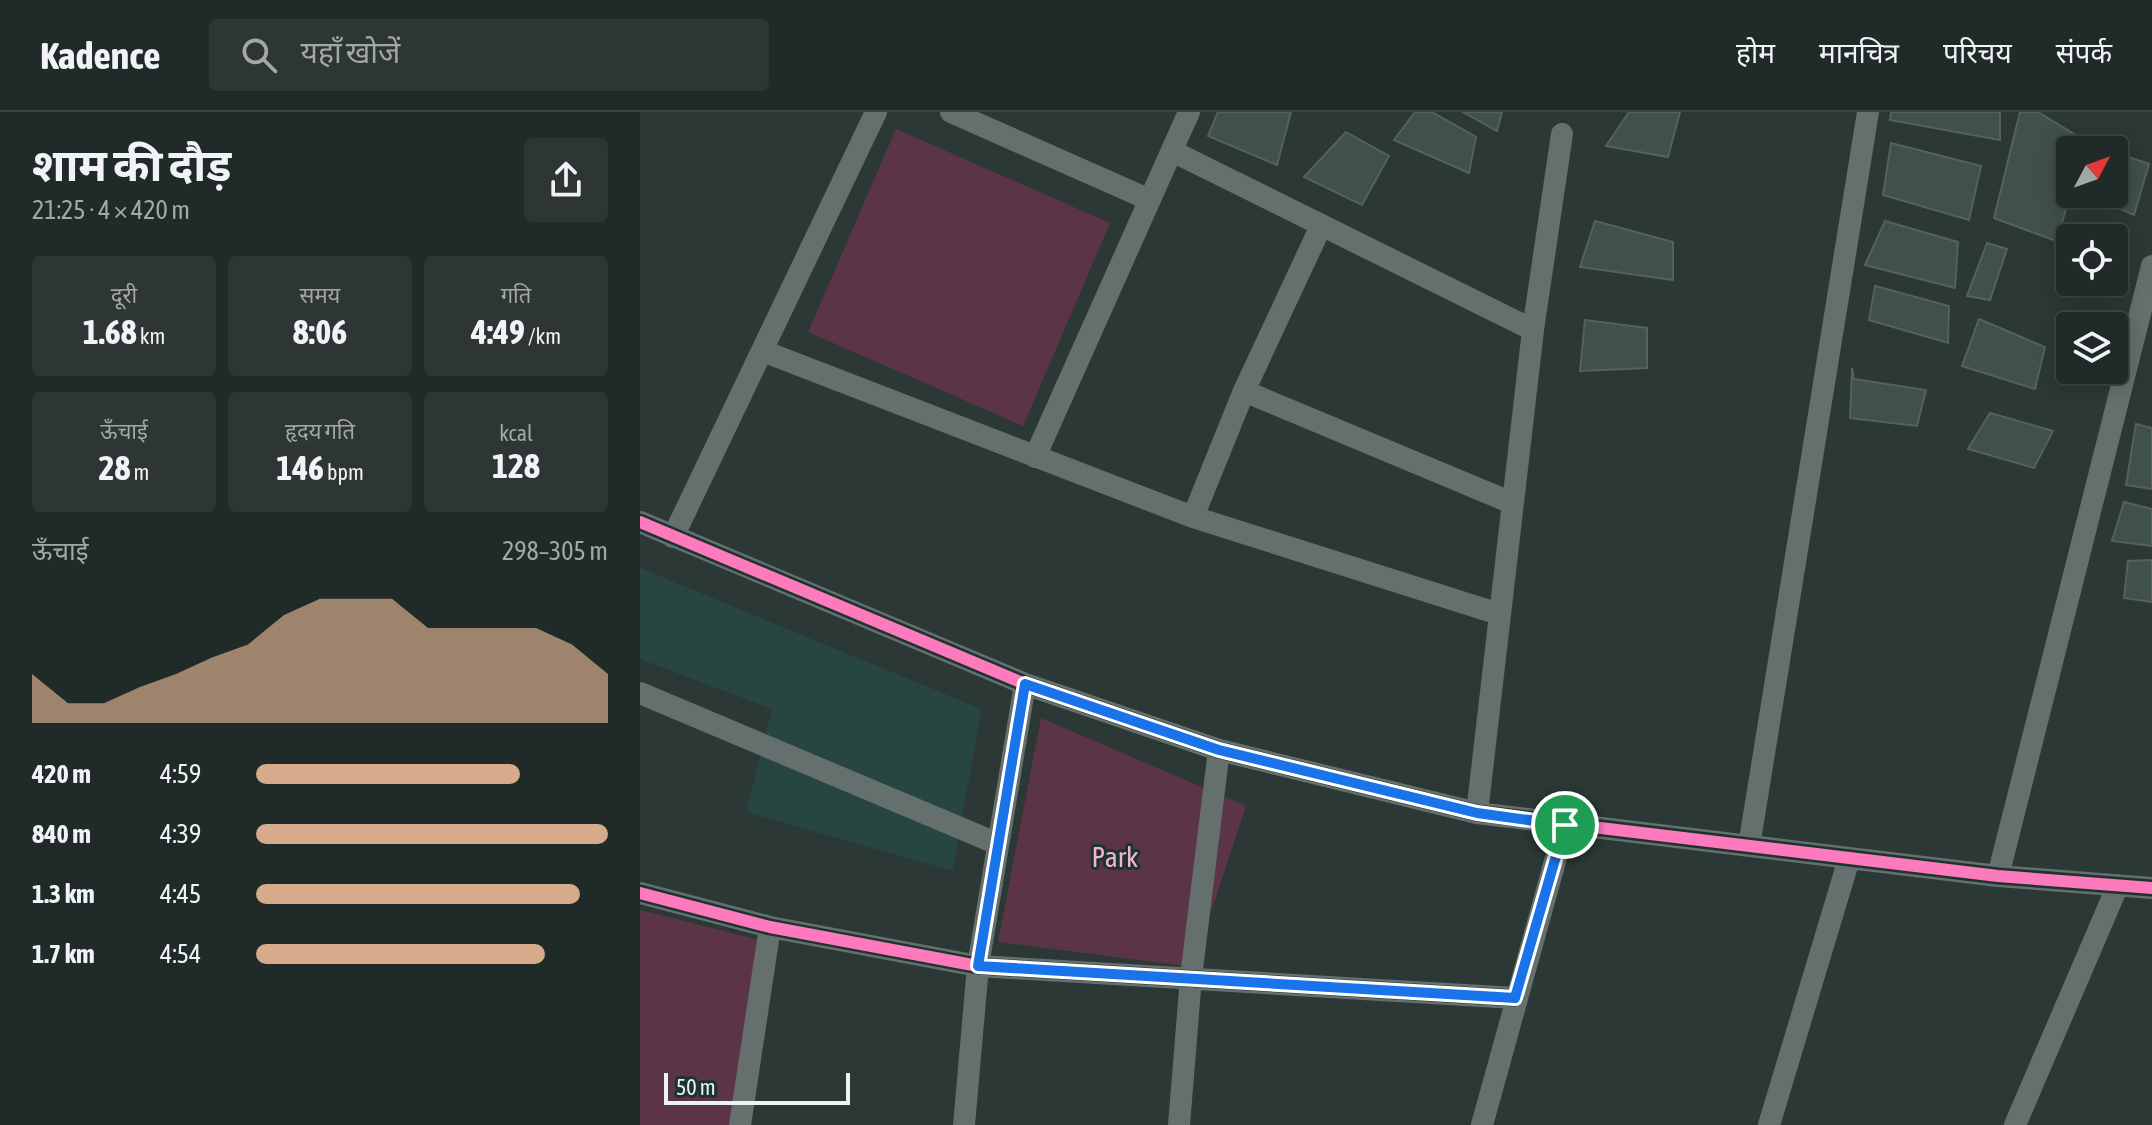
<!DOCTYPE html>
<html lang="hi">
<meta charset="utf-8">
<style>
body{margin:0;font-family:"Asap Condensed","Noto Sans Devanagari",sans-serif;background:#2d3634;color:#f1f3f6;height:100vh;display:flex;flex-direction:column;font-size:30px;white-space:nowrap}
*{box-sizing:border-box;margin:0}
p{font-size:26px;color:#a2a7a8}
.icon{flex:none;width:44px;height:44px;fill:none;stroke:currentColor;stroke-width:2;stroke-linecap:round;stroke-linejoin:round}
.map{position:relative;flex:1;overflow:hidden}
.side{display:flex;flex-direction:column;background:#202a28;width:640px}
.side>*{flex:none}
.needle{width:52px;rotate:49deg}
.controls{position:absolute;left:1416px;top:24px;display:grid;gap:16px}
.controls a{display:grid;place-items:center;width:72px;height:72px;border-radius:8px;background:#202a28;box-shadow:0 4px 20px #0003,0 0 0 2px #3d4645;font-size:40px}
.scale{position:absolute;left:24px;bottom:20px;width:186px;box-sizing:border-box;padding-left:8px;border:4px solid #e8f5f2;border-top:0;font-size:22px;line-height:28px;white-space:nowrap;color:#e8f5f2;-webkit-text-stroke:6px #1c332f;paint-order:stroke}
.pin{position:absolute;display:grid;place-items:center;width:68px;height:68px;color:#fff;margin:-34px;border:4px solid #fff;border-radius:50%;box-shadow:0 2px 8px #0007}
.round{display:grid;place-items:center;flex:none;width:84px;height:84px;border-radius:8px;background:#2d3634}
.overview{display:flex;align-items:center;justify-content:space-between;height:136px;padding:0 32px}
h1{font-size:44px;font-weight:700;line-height:60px}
.stats{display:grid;grid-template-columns:repeat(3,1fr);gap:12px;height:136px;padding:8px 32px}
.stats div{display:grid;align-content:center;border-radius:8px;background:#2d3634;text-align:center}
.stats b{font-size:34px;font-weight:700}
.stats small{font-size:22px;font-weight:400}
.stats p{font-size:22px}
.chart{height:224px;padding:16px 32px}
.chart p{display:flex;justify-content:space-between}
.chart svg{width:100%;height:144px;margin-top:8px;fill:#d6ab8b;opacity:.7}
ul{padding:0 32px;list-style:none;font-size:26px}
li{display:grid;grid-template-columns:128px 96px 1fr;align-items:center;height:60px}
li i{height:20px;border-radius:10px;background:#d6ab8b}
header{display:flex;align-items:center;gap:48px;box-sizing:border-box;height:112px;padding:0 40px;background:#202a28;border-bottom:2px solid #3d4645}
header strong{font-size:38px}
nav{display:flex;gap:44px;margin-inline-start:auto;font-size:28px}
.search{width:560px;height:72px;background:#2d3634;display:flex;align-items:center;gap:20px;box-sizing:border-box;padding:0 28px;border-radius:8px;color:#a2a7a8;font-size:30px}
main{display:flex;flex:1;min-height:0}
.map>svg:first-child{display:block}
</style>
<header>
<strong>Kadence</strong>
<div class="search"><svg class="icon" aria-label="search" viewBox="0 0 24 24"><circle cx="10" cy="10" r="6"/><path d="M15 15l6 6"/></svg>यहाँ खोजें</div>
<nav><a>होम</a><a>मानचित्र</a><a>परिचय</a><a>संपर्क</a></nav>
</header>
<main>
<section class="side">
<div class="overview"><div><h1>शाम की दौड़</h1><p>21:25 · 4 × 420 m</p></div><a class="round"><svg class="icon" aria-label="share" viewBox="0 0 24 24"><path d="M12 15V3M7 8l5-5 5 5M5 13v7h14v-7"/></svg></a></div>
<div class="stats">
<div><p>दूरी</p><b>1.68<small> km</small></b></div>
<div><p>समय</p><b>8:06</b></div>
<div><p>गति</p><b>4:49<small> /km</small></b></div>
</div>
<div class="stats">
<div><p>ऊँचाई</p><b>28<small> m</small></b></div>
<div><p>हृदय गति</p><b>146<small> bpm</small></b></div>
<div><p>kcal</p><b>128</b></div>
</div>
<div class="chart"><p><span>ऊँचाई</span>298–305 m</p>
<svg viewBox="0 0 160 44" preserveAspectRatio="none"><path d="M0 44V29L10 38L20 38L30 33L40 29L50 24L60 20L70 11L80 6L90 6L100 6L110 15L120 15L130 15L140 15L150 20L160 29V44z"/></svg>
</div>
<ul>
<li><b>420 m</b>4:59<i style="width:75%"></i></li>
<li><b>840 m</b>4:39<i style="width:100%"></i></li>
<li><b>1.3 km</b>4:45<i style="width:92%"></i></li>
<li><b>1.7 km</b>4:54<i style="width:82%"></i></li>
</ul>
</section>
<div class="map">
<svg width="1512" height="1013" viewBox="0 0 1512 1013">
<rect width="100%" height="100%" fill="#2b3836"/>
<path fill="#284641" d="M0 456 341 597 313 759 106 700 132 597 0 547Z"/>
<path fill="#5b3546" d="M256 17 470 111 383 314 168 220Z
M401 606 606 694 553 855 358 830Z
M0 798 124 829 95 1013H0Z"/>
<path fill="#3f504d" stroke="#56605f" stroke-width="2" d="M578 0H651L637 53 568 24Z
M775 0H792L836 25 829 61 754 28Z
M823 0H862L857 19Z
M989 0H1040L1028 45 966 34Z
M1251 0H1360V28L1250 8Z
M1380 0H1398L1447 30 1445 38H1430L1431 82 1416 129 1354 106Z
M706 20 749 44 722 93 664 65Z
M1251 31 1341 54 1329 108 1243 83Z
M1474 40 1509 52 1494 103 1446 82H1474Z
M955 109 1033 130V168L940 155Z
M1245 109 1318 130 1315 176 1225 153Z
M1347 131 1367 137 1350 188 1327 184Z
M1235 174 1309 194 1308 231 1229 208Z
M1339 207 1405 235 1395 277 1322 254Z
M945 208 1007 216V256L940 259Z
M1212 256 1214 267 1286 278 1277 314 1210 306Z
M1350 301 1413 319 1394 356 1328 337Z
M1496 312 1512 316V377L1486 373Z
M1484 390 1512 397V434L1472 429Z
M1512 448V490L1484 486 1488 449Z"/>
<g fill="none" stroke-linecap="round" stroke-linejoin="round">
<path stroke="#656f6d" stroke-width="22" d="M311 0 510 88
M532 39 893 218
M123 239 553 405 859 502
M604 279 872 391
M395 345 549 0
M553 405 604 279 681 114
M0 410 385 572 579 638 837 701 1358 764 1512 776
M33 425 236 0
M0 581 358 732
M837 701 893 218 922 22
M1109 734 1228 0
M1358 764 1512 154
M0 781 130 815 338 854 875 886
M100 1013 130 815
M324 1013 338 854 385 572
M539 1013 551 865 579 638
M842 1013 925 713
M1129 1013 1209 747
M1375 1013 1478 773"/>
<g stroke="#1c332f" stroke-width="17">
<path id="cycleway" d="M0 410 385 572 579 638 837 701 1358 764 1512 776
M0 781 130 815 338 854 875 886"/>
</g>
<use href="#cycleway" stroke="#fd7abc" stroke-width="12"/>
</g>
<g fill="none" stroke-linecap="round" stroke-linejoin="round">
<g stroke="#fff" stroke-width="16">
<path id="route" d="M385 572 579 638 837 701 925 713 875 886 338 854Z"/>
</g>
<use href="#route" stroke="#1a73e8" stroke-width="10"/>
</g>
<g text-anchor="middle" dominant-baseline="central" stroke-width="6" stroke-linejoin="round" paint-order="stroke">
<g font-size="28" fill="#f4b4cd" stroke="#1c332f">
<text x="475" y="745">Park</text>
</g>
</g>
</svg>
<div class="controls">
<a><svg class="needle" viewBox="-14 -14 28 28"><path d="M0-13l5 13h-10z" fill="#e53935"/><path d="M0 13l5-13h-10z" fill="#a2a7a8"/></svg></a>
<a><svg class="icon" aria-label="locate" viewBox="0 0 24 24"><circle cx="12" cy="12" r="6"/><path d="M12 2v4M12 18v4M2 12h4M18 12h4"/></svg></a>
<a><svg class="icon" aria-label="layers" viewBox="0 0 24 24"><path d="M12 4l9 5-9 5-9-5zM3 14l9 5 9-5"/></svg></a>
</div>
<div class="scale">50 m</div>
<div class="pin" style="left:925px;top:713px;background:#1e9e55"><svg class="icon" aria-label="arrive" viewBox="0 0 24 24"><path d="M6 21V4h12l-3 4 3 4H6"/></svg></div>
</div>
</main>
